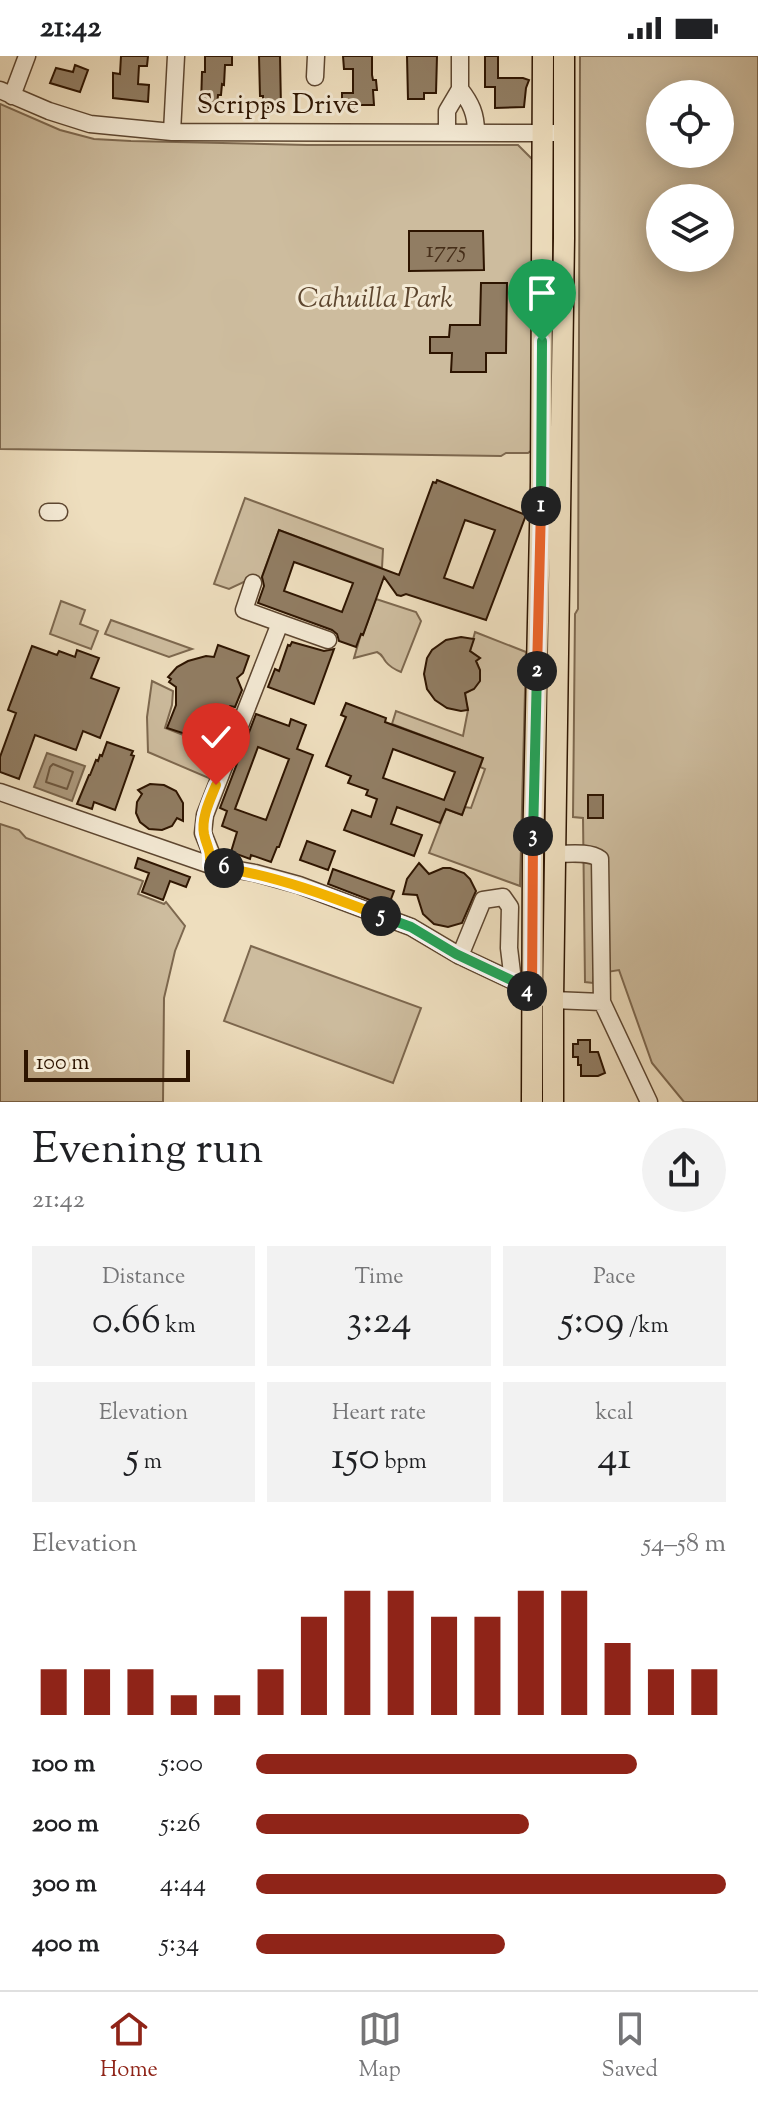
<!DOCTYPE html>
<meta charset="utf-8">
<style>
body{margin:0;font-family:"Sorts Mill Goudy",serif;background:#f2f2f2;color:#202124;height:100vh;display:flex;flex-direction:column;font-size:30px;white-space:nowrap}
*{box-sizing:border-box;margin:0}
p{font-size:26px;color:#757577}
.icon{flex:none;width:44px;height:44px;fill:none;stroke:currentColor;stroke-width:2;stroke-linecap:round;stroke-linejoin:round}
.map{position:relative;height:1046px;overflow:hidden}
.drawer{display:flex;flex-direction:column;background:#fff;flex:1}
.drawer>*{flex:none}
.fabs{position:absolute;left:646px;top:24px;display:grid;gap:16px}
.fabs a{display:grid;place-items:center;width:88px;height:88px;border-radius:50%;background:#fff;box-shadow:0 4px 20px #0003;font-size:40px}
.scale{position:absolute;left:24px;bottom:20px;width:166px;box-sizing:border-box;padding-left:8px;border:4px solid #2d1400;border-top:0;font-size:22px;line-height:28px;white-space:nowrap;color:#2d1400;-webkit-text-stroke:6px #f4ead5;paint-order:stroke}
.pin{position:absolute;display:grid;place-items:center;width:68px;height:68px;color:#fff;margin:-82px -34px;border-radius:50% 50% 50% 0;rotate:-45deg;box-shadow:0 0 8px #0007}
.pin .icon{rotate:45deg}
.km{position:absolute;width:40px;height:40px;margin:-20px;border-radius:50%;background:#222;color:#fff;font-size:22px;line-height:40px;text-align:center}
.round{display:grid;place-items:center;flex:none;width:84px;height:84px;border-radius:42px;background:#f2f2f2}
.head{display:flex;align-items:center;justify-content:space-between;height:136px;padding:0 32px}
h1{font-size:44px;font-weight:600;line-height:60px}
.metrics{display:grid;grid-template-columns:repeat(3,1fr);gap:12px;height:136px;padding:8px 32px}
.metrics div{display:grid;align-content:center;border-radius:0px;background:#f2f2f2;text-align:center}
.metrics b{font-size:40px;font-weight:600}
.metrics small{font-size:22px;font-weight:400}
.metrics p{font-size:22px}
.chart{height:224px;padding:16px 32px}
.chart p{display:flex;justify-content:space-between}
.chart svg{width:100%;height:144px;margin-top:8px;stroke:#8f2418;stroke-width:6}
ul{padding:0 32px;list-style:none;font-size:26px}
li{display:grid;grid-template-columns:128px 96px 1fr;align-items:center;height:60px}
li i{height:20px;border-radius:10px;background:#8f2418}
.status{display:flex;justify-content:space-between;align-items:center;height:56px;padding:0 40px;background:#fff;direction:ltr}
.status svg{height:22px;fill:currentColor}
.tabs{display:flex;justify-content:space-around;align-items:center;height:112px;border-top:2px solid #e0e0e0;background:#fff;font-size:22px;color:#757577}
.tabs a{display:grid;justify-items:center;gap:4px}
.tabs .on{color:#8f2418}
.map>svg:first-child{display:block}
</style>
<div class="status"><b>21:42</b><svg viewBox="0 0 49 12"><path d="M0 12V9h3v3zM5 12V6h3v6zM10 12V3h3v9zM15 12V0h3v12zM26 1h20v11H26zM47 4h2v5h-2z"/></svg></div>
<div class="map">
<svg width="758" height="1046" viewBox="0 0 758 1046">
<rect width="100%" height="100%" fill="#eedebe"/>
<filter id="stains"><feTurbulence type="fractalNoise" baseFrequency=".0025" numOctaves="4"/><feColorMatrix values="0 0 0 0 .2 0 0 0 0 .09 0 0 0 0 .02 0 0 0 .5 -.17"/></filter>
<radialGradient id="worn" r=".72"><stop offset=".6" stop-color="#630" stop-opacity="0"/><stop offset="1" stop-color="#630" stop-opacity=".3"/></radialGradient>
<path fill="#cdbc9e" stroke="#7d684f" stroke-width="2" fill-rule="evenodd" d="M580 0H758V1046H684L652 1007 619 914 594 918 593 927 585 926 583 762 573 761 575 558 578 553ZM660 38H720V98H660ZM660 142H720V202H660Z
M0 48 60 74 94 83 131 85 307 89H518L532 103V394L528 397H506L501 400 0 393Z
M245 442 383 493 382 512 279 474 260 526 250 523 229 533 214 528Z
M376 543 416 556 421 565 401 616C396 614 390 611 386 606 382 601 383 599 377 596L354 602 361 578H363Z
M61 545 85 554 80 568 98 575 91 593 50 578Z
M111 564 192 593 169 601 105 578Z
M475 576 526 596 520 830 429 797 446 753 462 759 465 751 471 752 485 713 480 711 483 702 392 668 396 655 463 680 468 654 464 638C479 631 483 621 476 605L480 602 470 595Z
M152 625 173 635 172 649 165 672 222 694 211 723 148 696 147 661Z
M0 768 19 774 26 782 143 825 138 838 164 848 166 846 185 870 175 895 164 942 163 1046H0Z
M251 890 421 952 393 1027 224 965Z"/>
<path fill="#ac997d" stroke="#79644b" stroke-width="2" d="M47 697 85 710 72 745 34 731Z"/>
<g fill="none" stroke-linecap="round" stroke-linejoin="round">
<path stroke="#6c563e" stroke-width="2" d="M53 708 73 716 67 733 46 726 50 711Z"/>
</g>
<path fill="#917d63" stroke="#2d1400" stroke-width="2" fill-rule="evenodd" d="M121 0H148L147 10H139L138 28 149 29 148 46 113 42V17L120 18Z
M205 0H232V9H225L224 29 222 28 221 39H218L217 52 202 51 201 49 202 16H205Z
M259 0H280L281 52H265V43H263V40H260Z
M343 0H372V19L373 24H376L377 34H373L374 49H357V52H342V37H353V13H344Z
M407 0H437L436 37H424V43H408Z
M485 0H498V22H523L529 24 526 32 524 51 495 52V31H485Z
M75 9 88 14 80 36 50 27 56 12 73 16Z
M409 175H483L484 214 409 215Z
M481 227H507L506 297H486V316H451L452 297H430V281H449L450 269H480Z
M437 424 526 459 486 564 406 538 401 540 397 539 384 521 363 579 361 578 356 591 339 585 337 578 332 574 258 547 264 530 262 521 279 474 399 519 433 426 436 427ZM465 464 495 474 473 532 444 522ZM294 506 353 527 342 556 284 535Z
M461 581 474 583 470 595 480 602 476 605 480 614V625L474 633 465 637 468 654 461 655 447 652 435 644 427 633 424 618 427 602 432 594 446 584Z
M292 586 324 595 334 593 314 648 268 631 275 613 279 615 288 589 290 590Z
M218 589 249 600 243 617 237 622 242 634 235 651 230 650 217 666 210 686 167 672 176 649V631L169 626 171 623 168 621 177 611 188 605 206 600 214 601Z
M32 590 57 599 59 595 75 601 77 594 99 602 91 622 119 632 100 682 83 675 76 694 35 679 19 723 0 716V701L16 657 8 654Z
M346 647 386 662 385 666 483 702 462 759 446 753 440 767 397 751 391 768 422 779 414 800 344 774 352 754 371 761 377 743 366 739 368 734 348 727 351 720 326 710 346 661 341 659ZM393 693 455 716 444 744 383 722Z
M256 658 289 670 291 663 306 669 297 693 313 699 279 791H277L271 806 251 799 250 803 231 796 237 776 222 770 227 755 220 752ZM258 691 289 703 266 764 235 753Z
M107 686 133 695 131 699 134 700 115 754 94 746 92 753 77 748 89 719H90L96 704 98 705 100 699 102 700Z
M150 728 164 729 176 735 183 747V765L177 762 172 770 162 774 149 773 140 766 136 757 137 746 142 738 138 734Z
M588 739H603V762H588Z
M307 785 335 795 328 814 300 804Z
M138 802 190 821 186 831 170 825 163 844 142 836 149 817 135 812Z
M419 807 429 818 443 812H450L464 817 470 823 476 835 462 867 448 871 434 868 423 858 417 839 403 838 407 823Z
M333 813 394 835 388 851 328 828Z
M578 984H590V996H598L605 1017 598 1020H581V1009H578V1001H573V988H578Z"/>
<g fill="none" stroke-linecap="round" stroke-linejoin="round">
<g stroke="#5d4630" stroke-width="19">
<path id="minor" d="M315 21 316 0
M460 33C471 47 476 58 476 76
M0 34 49 55 90 68 172 76 554 77
M12 40 27 0
M172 76 176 0
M447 76V55L460 33V0
M48 456H59
M280 567 328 584
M0 736 210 809 255 817 299 829 411 871 460 900
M555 798C569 798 589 795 600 803L602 946
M210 809 211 797 203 777 205 759 280 567 244 554 253 527
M513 925 509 892 510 851 503 841 483 844 460 900 513 925 532 939 553 944 602 946 649 1046"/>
</g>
<g stroke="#2d1400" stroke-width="23">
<path id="major" d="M532 1046 533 799 541 426 543 0
M553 1046V944L564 182V0"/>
</g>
<use href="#minor" stroke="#f4ead5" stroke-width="16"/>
<use href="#major" stroke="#eedebe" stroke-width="20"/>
</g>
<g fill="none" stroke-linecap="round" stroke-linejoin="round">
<g stroke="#fff" stroke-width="16">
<path id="split-1" d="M541 450 542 285"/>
</g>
<g stroke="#fff" stroke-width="16">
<path id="split-2" d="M537 615 541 450"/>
</g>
<g stroke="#fff" stroke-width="16">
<path id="split-3" d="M533 780 537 615"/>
</g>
<g stroke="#fff" stroke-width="16">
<path id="split-4" d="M527 935 532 939 533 780"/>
</g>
<g stroke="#fff" stroke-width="16">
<path id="split-5" d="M381 860 411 871 456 898 513 925 527 935"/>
</g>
<g stroke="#fff" stroke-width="16">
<path id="split-6" d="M224 812C279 821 329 840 381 860"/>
</g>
<g stroke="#fff" stroke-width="16">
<path id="split-7" d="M216 729C210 744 201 762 204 778 207 792 211 793 210 809L224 812"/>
</g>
<use href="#split-1" stroke="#22a559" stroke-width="10"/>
<use href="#split-2" stroke="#f0652b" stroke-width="10"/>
<use href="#split-3" stroke="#22a559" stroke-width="10"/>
<use href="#split-4" stroke="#f0652b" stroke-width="10"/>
<use href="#split-5" stroke="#22a559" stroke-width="10"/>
<use href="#split-6" stroke="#f5b400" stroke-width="10"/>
<use href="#split-7" stroke="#f5b400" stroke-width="10"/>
</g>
<g text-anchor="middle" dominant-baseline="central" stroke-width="6" stroke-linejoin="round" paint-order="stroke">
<g font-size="24" fill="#462e19">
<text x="446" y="195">1775</text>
</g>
<g font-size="28" fill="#2d1400" stroke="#f4ead5">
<text x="278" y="50">Scripps Drive</text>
</g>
<g font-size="28" font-style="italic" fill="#5d462f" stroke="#f4ead5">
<text x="375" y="244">Cahuilla Park</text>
</g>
</g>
<rect width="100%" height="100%" filter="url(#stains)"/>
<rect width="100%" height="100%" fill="url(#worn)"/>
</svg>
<div class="fabs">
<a><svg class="icon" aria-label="locate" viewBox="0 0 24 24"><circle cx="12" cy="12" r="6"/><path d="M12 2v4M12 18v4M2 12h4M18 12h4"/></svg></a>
<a><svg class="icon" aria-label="layers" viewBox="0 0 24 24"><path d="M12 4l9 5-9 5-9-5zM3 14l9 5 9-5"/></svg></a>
</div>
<div class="scale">100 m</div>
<div class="pin" style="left:542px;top:285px;background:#1e9e55"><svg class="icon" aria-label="arrive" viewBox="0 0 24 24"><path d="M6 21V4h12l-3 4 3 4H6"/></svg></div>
<div class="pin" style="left:216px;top:729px;background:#d93025"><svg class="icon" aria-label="check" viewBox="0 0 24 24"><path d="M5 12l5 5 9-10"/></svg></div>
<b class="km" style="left:541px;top:450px">1</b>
<b class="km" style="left:537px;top:615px">2</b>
<b class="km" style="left:533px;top:780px">3</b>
<b class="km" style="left:527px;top:935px">4</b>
<b class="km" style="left:381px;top:860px">5</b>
<b class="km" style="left:224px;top:812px">6</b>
</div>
<section class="drawer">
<div class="head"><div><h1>Evening run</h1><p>21:42</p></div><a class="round"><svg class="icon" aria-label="share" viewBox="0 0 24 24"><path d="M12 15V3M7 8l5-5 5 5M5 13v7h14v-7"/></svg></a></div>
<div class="metrics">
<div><p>Distance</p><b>0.66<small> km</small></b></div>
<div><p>Time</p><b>3:24</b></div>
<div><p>Pace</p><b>5:09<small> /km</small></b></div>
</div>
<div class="metrics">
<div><p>Elevation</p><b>5<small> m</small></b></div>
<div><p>Heart rate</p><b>150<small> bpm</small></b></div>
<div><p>kcal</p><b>41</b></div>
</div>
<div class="chart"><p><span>Elevation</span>54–58 m</p>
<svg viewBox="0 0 160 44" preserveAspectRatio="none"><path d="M5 44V30M15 44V30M25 44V30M35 44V38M45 44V38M55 44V30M65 44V14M75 44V6M85 44V6M95 44V14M105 44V14M115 44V6M125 44V6M135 44V22M145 44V30M155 44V30"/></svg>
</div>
<ul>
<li><b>100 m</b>5:00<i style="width:81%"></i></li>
<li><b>200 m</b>5:26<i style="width:58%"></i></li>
<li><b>300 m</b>4:44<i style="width:100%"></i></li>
<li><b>400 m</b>5:34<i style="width:53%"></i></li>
</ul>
</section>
<nav class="tabs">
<a class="on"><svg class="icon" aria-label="home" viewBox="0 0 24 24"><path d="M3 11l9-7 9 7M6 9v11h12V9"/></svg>Home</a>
<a><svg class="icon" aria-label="map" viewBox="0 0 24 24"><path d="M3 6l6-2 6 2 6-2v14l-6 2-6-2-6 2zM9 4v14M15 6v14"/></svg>Map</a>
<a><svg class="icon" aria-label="saved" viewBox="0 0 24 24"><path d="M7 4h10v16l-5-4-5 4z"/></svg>Saved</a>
</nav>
